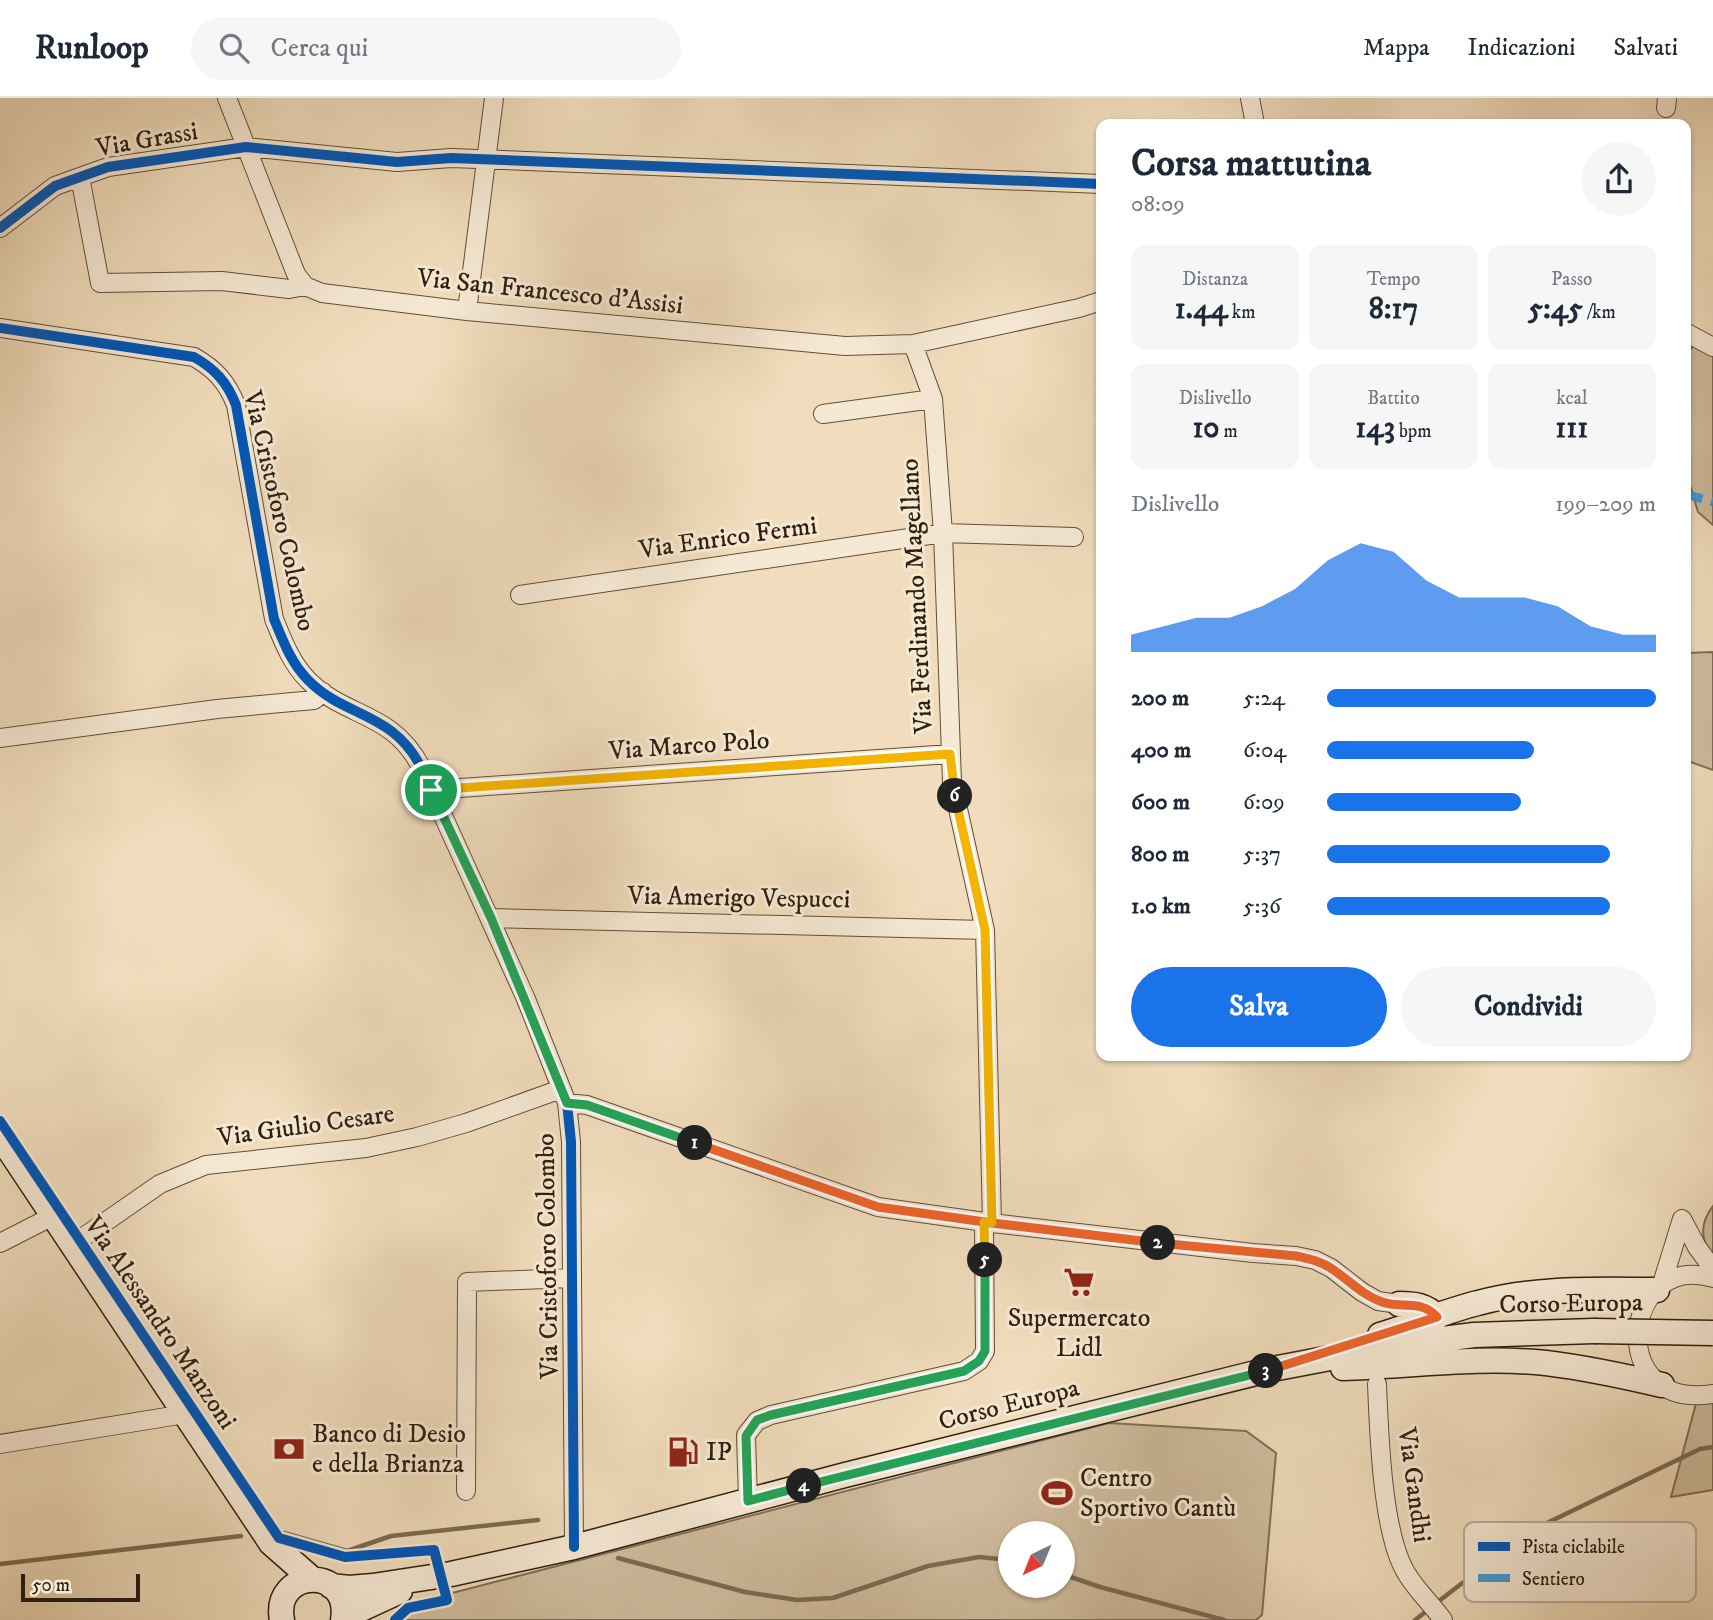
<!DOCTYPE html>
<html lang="it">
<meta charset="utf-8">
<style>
body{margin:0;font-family:"IM FELL DW Pica",serif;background:#f6f6f7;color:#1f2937;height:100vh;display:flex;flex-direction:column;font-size:26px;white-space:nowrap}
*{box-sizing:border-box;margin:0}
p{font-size:23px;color:#747a83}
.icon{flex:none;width:38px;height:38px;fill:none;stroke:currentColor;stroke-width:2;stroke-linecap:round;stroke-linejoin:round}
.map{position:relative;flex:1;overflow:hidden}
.details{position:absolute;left:1096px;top:21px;width:595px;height:942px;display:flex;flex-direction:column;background:#fff;border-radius:14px;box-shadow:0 2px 5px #0004}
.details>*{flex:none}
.needle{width:46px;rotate:223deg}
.fabs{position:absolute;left:998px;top:1423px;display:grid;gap:14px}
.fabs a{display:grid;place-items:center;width:77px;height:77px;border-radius:50%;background:#fff;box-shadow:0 2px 5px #0004;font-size:35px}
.scale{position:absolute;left:21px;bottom:18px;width:119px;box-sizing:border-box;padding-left:7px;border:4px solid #30200f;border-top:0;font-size:19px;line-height:24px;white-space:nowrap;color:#30200f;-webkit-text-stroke:5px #f6e9d4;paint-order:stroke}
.pin{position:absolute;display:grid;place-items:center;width:60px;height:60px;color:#fff;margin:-30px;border:4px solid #fff;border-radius:50%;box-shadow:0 2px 7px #0007}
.km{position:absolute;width:35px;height:35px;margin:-18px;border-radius:50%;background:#222;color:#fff;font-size:19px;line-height:35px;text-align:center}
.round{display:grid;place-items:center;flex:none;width:74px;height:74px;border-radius:37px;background:#f6f6f7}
.headline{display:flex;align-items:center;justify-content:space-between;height:119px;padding:0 35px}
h1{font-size:38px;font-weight:800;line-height:52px}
.metrics{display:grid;grid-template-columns:repeat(3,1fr);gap:10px;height:119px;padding:7px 35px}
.metrics div{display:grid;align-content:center;border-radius:14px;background:#f6f6f7;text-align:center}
.metrics b{font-size:30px;font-weight:800}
.metrics small{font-size:19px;font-weight:400}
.metrics p{font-size:19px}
.chart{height:196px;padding:14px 35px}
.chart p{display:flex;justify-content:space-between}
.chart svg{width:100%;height:126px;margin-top:7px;fill:#1a73e8;opacity:.7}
.action{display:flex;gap:14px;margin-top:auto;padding:14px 35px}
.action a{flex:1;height:80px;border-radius:42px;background:#1a73e8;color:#fff;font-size:28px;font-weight:800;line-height:80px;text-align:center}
.action a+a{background:#f6f6f7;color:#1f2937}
ul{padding:0 35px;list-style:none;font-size:23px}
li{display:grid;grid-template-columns:112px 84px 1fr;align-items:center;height:52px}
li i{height:18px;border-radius:9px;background:#1a73e8}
header{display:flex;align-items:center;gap:42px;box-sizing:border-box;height:98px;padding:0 35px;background:#fff;border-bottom:2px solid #e0e1e3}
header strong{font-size:33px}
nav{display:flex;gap:38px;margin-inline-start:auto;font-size:24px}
.search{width:490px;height:63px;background:#f6f6f7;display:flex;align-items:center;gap:18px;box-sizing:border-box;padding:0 24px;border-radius:38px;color:#747a83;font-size:26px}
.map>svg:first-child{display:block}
</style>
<header>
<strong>Runloop</strong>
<div class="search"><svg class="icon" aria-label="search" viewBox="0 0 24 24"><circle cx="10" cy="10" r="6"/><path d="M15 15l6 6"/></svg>Cerca qui</div>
<nav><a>Mappa</a><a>Indicazioni</a><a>Salvati</a></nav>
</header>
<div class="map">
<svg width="1713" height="1522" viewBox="0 0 1713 1522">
<rect width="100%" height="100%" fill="#f1ddbd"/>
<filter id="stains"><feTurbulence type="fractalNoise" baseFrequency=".00286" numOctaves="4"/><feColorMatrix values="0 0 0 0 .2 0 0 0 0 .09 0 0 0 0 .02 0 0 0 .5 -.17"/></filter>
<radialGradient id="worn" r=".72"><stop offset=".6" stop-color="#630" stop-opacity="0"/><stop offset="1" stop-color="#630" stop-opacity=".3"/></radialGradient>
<path fill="#d0bd9f" stroke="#806e57" stroke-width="2" fill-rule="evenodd" d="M1697 241 1713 249V427L1698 414 1685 370V260Z
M1713 554V672L1685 662V555Z
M1713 1108V1158C1699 1141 1700 1125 1713 1108Z
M1713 1296V1392L1671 1399 1698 1298Z
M1109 1325 1246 1333 1276 1355 1262 1517 1256 1522H390L406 1507ZM1010 1435H1062V1488H1010Z"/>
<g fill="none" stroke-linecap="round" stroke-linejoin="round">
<path stroke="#7c6b54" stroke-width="4.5" d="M284 1435 347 1453 391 1438 538 1422
M618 1460 745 1494 797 1502 833 1500 928 1468 979 1459 1010 1462
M0 1466 241 1438
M1062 1476 1100 1489 1224 1522
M1435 1506 1508 1450 1547 1425 1700 1351 1713 1349
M1415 1522 1428 1512"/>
<g stroke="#604f3a" stroke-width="20">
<path id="minor" d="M227 0 296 176 305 188
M1250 0 1255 26
M1666 10 1667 0
M80 79 100 185 222 183 289 191 305 188 322 195 467 213 845 248 913 246 1079 210 1101 203
M0 130 55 88 108 69 246 49 397 64 451 60 1101 86
M467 213 494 0
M0 230 194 259C215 271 227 284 236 307L274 521C283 543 291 565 308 582 345 620 392 613 421 669L526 901 567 1005 571 1044 574 1449
M1685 234 1713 249
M913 246 933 301 943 435 952 684 985 832 992 1125
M823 316 933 301
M520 497 943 435 1074 439
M0 640 217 611 314 602 323 594
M431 692 950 656
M491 820 985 832
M567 1005 587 1007 878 1109 992 1125 1253 1155 1296 1158 1315 1162 1331 1170 1362 1194 1378 1203 1399 1206
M1682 1121 1697 1149 1713 1171
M0 1145 53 1118
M72 1147 160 1086 206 1067 366 1050 417 1039 466 1025 561 991
M1713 1180C1623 1152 1603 1313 1713 1296
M1661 1189 1682 1121
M1377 1286C1379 1334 1382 1430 1404 1471 1413 1489 1431 1505 1443 1522
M0 1346 185 1316
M466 1393 467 1184 572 1180
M748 1403 746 1337 757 1323 771 1317 964 1273 979 1263 985 1253 984 1124"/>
</g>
<g stroke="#30200f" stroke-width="27">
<path id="secondary" d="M0 1038 271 1445 312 1481
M1399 1206C1414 1206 1426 1207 1437 1219
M1380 1237C1413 1227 1445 1213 1478 1205 1536 1189 1597 1192 1657 1192
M1343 1270C1410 1268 1479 1258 1546 1265 1586 1270 1624 1278 1662 1287
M331 1488 349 1490 373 1488 451 1476 574 1449 845 1377 1272 1271 1404 1246 1474 1237 1594 1233
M344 1519 400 1493
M282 1522C272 1470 352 1467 343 1522"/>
</g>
<use href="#minor" stroke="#f6e9d4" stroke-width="18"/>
<use href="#secondary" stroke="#f6e9d4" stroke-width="24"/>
<g stroke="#30200f" stroke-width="27" stroke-linecap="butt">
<path id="secondary-bridge" d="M1594 1233 1713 1235"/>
</g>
<use href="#secondary-bridge" stroke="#f6e9d4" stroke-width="24"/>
<path stroke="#3e9bde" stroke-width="9" stroke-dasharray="18 9" stroke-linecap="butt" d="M1685 396 1713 404"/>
<g stroke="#f6e9d4" stroke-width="15">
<path id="cycleway" d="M0 130 55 88 108 69 246 49 397 64 451 60 1101 86
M0 230 194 259C215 271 227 284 236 307L274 521C283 543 291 565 308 582 345 620 392 613 421 669L526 901 567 1005 571 1044 574 1449
M0 1023 279 1440 345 1459 434 1452 447 1502 408 1510 395 1522"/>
</g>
<use href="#cycleway" stroke="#0057b8" stroke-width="10"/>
</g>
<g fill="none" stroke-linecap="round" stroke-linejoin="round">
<g stroke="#fff" stroke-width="14">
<path id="split-1" d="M431 692 491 820 567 1005 587 1007 695 1045"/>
</g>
<g stroke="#fff" stroke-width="14">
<path id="split-2" d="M695 1045 878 1109 992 1125 1158 1145"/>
</g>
<g stroke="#fff" stroke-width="14">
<path id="split-3" d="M1158 1145 1296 1158C1309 1161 1321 1163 1332 1171 1349 1182 1362 1197 1382 1204 1402 1211 1421 1201 1437 1219L1266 1273"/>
</g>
<g stroke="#fff" stroke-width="14">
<path id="split-4" d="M804 1388 1266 1273"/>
</g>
<g stroke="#fff" stroke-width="14">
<path id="split-5" d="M804 1388 748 1403 746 1338 757 1322 771 1317 964 1273 979 1263 985 1253V1162"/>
</g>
<g stroke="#fff" stroke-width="14">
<path id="split-6" d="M955 698 985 832 992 1125 984 1124 985 1162"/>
</g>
<g stroke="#fff" stroke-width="14">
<path id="split-7" d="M431 692 950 656 955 698"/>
</g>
<use href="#split-1" stroke="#22a559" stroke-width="9"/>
<use href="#split-2" stroke="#f0652b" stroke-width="9"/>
<use href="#split-3" stroke="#f0652b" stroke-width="9"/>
<use href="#split-4" stroke="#22a559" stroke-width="9"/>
<use href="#split-5" stroke="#22a559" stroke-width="9"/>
<use href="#split-6" stroke="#f5b400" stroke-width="9"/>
<use href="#split-7" stroke="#f5b400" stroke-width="9"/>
</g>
<defs>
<g id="supermarket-bare" transform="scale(2.415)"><path d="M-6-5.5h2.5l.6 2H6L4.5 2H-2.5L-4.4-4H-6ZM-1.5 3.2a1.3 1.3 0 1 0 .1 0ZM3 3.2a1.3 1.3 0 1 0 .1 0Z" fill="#8f2418" stroke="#f6e9d4" stroke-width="2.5" paint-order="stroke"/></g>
<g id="bank-bare" transform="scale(2.415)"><path d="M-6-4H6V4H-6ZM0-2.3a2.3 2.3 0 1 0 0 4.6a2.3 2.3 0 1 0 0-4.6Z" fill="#8f2418" stroke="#f6e9d4" stroke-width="2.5" paint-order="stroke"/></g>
<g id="fuel-bare" transform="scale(2.415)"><path d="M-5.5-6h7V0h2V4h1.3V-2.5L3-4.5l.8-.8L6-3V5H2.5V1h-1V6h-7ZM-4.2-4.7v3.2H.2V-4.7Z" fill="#8f2418" stroke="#f6e9d4" stroke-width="2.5" paint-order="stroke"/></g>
<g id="stadium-bare" transform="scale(2.415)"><path d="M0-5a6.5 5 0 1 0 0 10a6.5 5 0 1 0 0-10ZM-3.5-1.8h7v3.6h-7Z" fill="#8f2418" stroke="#f6e9d4" stroke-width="2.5" paint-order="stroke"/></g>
</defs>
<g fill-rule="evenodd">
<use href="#supermarket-bare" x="1079" y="1184"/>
<use href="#bank-bare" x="289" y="1351"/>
<use href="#fuel-bare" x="683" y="1354"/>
<use href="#stadium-bare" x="1057" y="1395"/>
</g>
<g text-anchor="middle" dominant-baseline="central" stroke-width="6" stroke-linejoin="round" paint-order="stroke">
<g font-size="26" fill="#30200f" stroke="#f6e9d4">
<text transform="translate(147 42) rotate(-10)">Via Grassi</text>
<text transform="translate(550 194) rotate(6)">Via San Francesco d'Assisi</text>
<text transform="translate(279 413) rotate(77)">Via Cristoforo Colombo</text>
<text transform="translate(728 440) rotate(-8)">Via Enrico Fermi</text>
<text transform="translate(917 498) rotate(-93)">Via Ferdinando Magellano</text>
<text transform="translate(689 648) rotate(-4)">Via Marco Polo</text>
<text transform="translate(739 800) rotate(1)">Via Amerigo Vespucci</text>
<text transform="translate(306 1028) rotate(-8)">Via Giulio Cesare</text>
<text transform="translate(548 1158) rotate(-91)">Via Cristoforo Colombo</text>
<text transform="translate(1571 1206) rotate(-1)">Corso Europa</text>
<text transform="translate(160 1225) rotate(56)">Via Alessandro Manzoni</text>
<text transform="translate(1009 1307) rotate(-14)">Corso Europa</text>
<text transform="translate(1414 1387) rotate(82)">Via Gandhi</text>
</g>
<g font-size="26" fill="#30200f" stroke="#f6e9d4" text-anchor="start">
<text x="1079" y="1220" text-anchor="middle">Supermercato<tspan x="1079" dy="30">Lidl</tspan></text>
<text x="312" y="1336">Banco di Desio<tspan x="312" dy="30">e della Brianza</tspan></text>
<text x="706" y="1354">IP</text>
<text x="1080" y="1380">Centro<tspan x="1080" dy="30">Sportivo Cantù</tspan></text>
</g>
</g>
<rect x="1464" y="1424" width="232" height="80" rx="10" fill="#f6e9d4" stroke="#bbad99" stroke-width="2"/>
<rect x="1478" y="1444" width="32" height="9" fill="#0057b8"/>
<rect x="1478" y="1476" width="32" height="8" fill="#3e9bde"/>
<g font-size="19" fill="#30200f">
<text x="1522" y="1455">Pista ciclabile</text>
<text x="1522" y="1487">Sentiero</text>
</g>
<rect width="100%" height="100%" filter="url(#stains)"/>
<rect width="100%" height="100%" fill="url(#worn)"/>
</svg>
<div class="fabs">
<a><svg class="needle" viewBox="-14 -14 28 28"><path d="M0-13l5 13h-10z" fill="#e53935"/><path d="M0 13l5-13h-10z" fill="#747a83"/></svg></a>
</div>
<div class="scale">50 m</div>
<div class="pin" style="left:431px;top:692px;background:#1e9e55"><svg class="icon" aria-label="arrive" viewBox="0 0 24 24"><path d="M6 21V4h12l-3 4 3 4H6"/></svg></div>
<b class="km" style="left:695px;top:1045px">1</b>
<b class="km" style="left:1158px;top:1145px">2</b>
<b class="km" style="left:1266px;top:1273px">3</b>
<b class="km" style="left:804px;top:1388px">4</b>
<b class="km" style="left:985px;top:1162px">5</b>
<b class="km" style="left:955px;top:698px">6</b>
<section class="details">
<div class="headline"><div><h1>Corsa mattutina</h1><p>08:09</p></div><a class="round"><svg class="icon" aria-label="share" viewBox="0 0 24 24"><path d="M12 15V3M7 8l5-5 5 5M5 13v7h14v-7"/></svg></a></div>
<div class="metrics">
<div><p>Distanza</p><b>1.44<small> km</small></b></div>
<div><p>Tempo</p><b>8:17</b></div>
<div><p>Passo</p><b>5:45<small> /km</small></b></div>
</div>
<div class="metrics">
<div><p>Dislivello</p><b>10<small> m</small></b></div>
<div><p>Battito</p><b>143<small> bpm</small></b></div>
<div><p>kcal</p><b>111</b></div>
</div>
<div class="chart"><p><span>Dislivello</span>199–209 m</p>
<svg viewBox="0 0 160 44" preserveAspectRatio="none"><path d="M0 44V38L10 35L20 32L30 32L40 28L50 22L60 12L70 6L80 9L90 19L100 25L110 25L120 25L130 28L140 35L150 38L160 38V44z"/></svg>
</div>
<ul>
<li><b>200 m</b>5:24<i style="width:100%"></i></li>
<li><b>400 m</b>6:04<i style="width:63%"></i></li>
<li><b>600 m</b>6:09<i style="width:59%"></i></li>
<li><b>800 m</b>5:37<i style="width:86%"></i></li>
<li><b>1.0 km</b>5:36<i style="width:86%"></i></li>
</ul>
<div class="action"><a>Salva</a><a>Condividi</a></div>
</section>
</div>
